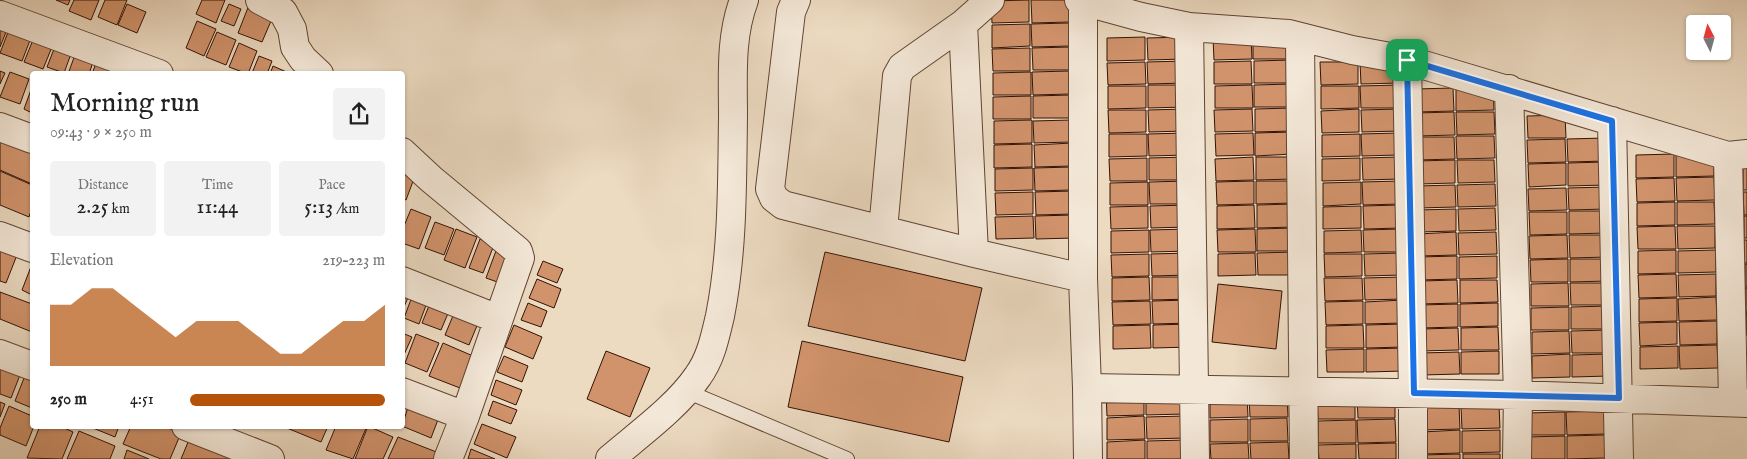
<!DOCTYPE html>
<meta charset="utf-8">
<style>
body{margin:0;font-family:"IM FELL English",serif;background:#f2f2f2;color:#222;height:100vh;display:flex;flex-direction:column;font-size:19px;white-space:nowrap}
*{box-sizing:border-box;margin:0}
p{font-size:16px;color:#767676}
.icon{flex:none;width:28px;height:28px;fill:none;stroke:currentColor;stroke-width:2;stroke-linecap:round;stroke-linejoin:round}
.map{position:relative;flex:1;overflow:hidden}
.side{position:absolute;left:30px;top:71px;width:375px;height:358px;display:flex;flex-direction:column;background:#fff;border-radius:5px;box-shadow:0 1px 4px #0004}
.side>*{flex:none}
.needle{width:32px;rotate:354deg}
.tools{position:absolute;left:1686px;top:15px;display:grid;gap:10px}
.tools a{display:grid;place-items:center;width:45px;height:45px;border-radius:5px;background:#fff;box-shadow:0 1px 4px #0004;font-size:25px}
.pin{position:absolute;display:grid;place-items:center;width:42px;height:42px;color:#fff;margin:-21px;border-radius:10px;box-shadow:0 2px 8px #0006}
.round{display:grid;place-items:center;flex:none;width:52px;height:52px;border-radius:5px;background:#f2f2f2}
.head{display:flex;align-items:center;justify-content:space-between;height:85px;padding:0 20px}
h1{font-size:28px;font-weight:600;line-height:38px}
.figures{display:grid;grid-template-columns:repeat(3,1fr);gap:8px;height:85px;padding:5px 20px}
.figures div{display:grid;align-content:center;border-radius:5px;background:#f2f2f2;text-align:center}
.figures b{font-size:21px;font-weight:600}
.figures small{font-size:14px;font-weight:400}
.figures p{font-size:14px}
.chart{height:140px;padding:10px 20px}
.chart p{display:flex;justify-content:space-between}
.chart svg{width:100%;height:90px;margin-top:5px;fill:#b45309;opacity:.7}
ul{padding:0 20px;list-style:none;font-size:16px}
li{display:grid;grid-template-columns:80px 60px 1fr;align-items:center;height:38px}
li i{height:12px;border-radius:6px;background:#b45309}
.map>svg:first-child{display:block}
</style>
<div class="map">
<svg width="1747" height="459" viewBox="0 0 1747 459">
<rect width="100%" height="100%" fill="#ecdac1"/>
<filter id="stains"><feTurbulence type="fractalNoise" baseFrequency=".004" numOctaves="4"/><feColorMatrix values="0 0 0 0 .2 0 0 0 0 .09 0 0 0 0 .02 0 0 0 .5 -.17"/></filter>
<radialGradient id="worn" r=".72"><stop offset=".6" stop-color="#630" stop-opacity="0"/><stop offset="1" stop-color="#630" stop-opacity=".3"/></radialGradient>
<path fill="#d1936c" stroke="#331204" d="M56 0H70L68 5Z
M74 0H99L91 20 69 11Z
M105 0H127L117 25 98 17Z
M202 0H225L216 23 196 14Z
M1029 0V22L992 23 991 1Z
M1031 0H1069V22L1032 23Z
M127 4 146 12 137 33 118 25Z
M229 4 241 9 234 26 221 21Z
M249 5 274 14 262 42 238 33Z
M197 21 216 29 204 56 186 48Z
M1069 23 1070 46 1032 47 1031 24Z
M0 24 8 27 0 47Z
M1030 24V46L992 48V25Z
M10 27 32 35 22 61 0 53Z
M217 32 236 40 226 65 206 57Z
M35 35 54 42 43 69 24 62Z
M1291 36V59H1253V37Z
M1145 37V60L1107 61V38Z
M1184 37 1185 59 1148 60 1147 38Z
M1251 37 1252 59 1214 60 1213 38Z
M239 43 257 51 248 74 229 67Z
M56 44 72 51 64 73 47 67Z
M1070 47V70H1033L1032 48Z
M1030 48V71H993L992 49Z
M76 52 94 59 89 74H68Z
M259 56 272 61 267 74 252 73Z
M1292 60V83H1254V61Z
M1185 61V83L1148 84 1147 62Z
M1251 61 1252 84H1214V62Z
M1398 61V83L1361 84 1360 62Z
M1145 62 1146 84 1108 85 1107 63Z
M1320 62H1358V84L1321 85Z
M96 63 115 70 114 74H92Z
M273 66 291 74H270Z
M0 71 5 73 0 84Z
M1070 71V94L1033 95 1032 72Z
M10 72 29 79 20 104 0 97Z
M1031 72V95H993V73Z
M1292 84V107H1254V85Z
M1148 85H1185L1186 107 1148 108Z
M1252 85 1253 108H1215V86Z
M1398 85 1399 108H1361L1360 86Z
M1108 86H1146V108L1108 109Z
M1321 86H1359V108L1321 109Z
M32 87V113L24 109Z
M1453 88 1454 111 1417 112 1416 89Z
M1456 88H1493L1494 110 1456 111Z
M1071 95V118H1033V96Z
M1031 96V119H993V97Z
M1292 108 1293 131 1255 132V109Z
M1186 109V131L1149 132 1148 110Z
M1252 109 1253 131 1215 132 1214 110Z
M1359 109V132L1322 133 1321 111Z
M1399 109 1400 131 1362 132 1361 110Z
M1108 110H1146V132L1109 133Z
M1454 112 1455 135 1417 136 1416 113Z
M1456 112H1494L1495 134 1457 135Z
M1565 115 1566 138H1528L1527 116Z
M1032 120V143L994 144V121Z
M1071 120V142L1034 143 1033 121Z
M1293 132V154L1255 156V133Z
M1186 133 1187 155 1149 156 1148 134Z
M1253 133 1254 155 1216 156 1215 134Z
M1399 133V155L1362 156 1361 134Z
M1109 134H1147V156L1109 157Z
M1360 134V156L1322 157V135Z
M1456 136H1494L1495 158 1457 159Z
M1417 137H1454L1455 159 1417 160Z
M0 138 32 151V184L0 170Z
M1605 138 1606 161 1568 162 1567 139Z
M1565 139 1566 162 1528 163 1527 140Z
M1072 143V166L1035 167 1034 145Z
M1032 144V167L994 168V145Z
M1674 154V177L1636 178V155Z
M1714 154V176L1676 177V155Z
M1187 157V180H1149V158Z
M1253 157 1254 180 1216 181 1215 159Z
M1256 157H1293L1294 179 1256 180Z
M1400 157V179L1363 180 1362 158Z
M1147 158V181H1110L1109 159Z
M1360 158V180L1322 181V159Z
M1455 160V183L1418 184 1417 161Z
M1457 160H1494L1495 182 1458 183Z
M1606 162V185L1568 186V163Z
M1566 163V185L1529 187 1528 164Z
M1072 167V190L1035 191 1034 168Z
M1033 168V190L995 191V169Z
M1743 168H1747V190H1743Z
M0 171 32 185V208L29 217 0 205Z
M402 171 415 176 406 200 402 198Z
M1714 177 1715 200 1677 201 1676 178Z
M1674 178 1675 201 1637 202 1636 179Z
M1187 181 1188 204H1150L1149 182Z
M1254 181V204L1217 205 1216 182Z
M1256 181H1294V203L1256 204Z
M1400 181V204L1363 205 1362 182Z
M1148 182V205H1110V183Z
M1361 182V204L1323 206V183Z
M1495 184 1496 206 1458 207 1457 185Z
M1455 185 1456 207 1418 208V186Z
M1606 187 1607 209 1569 210 1568 188Z
M1566 188 1567 210 1529 211 1528 189Z
M1073 191V214L1036 215 1035 192Z
M1033 192V214L996 215 995 193Z
M1743 192H1747V215H1744Z
M1675 202V225L1637 226V203Z
M1677 202H1714L1715 224 1677 225Z
M1294 204 1295 227 1257 228V205Z
M1188 205V227L1151 228 1150 206Z
M1254 205 1255 228 1217 229V206Z
M1401 205V228L1364 229 1363 206Z
M1148 206V228L1111 229 1110 207Z
M1361 206V228L1323 229V207Z
M1495 208 1496 230 1459 231 1458 209Z
M411 209 431 217 419 249 402 243V231Z
M1456 209V231L1419 232 1418 210Z
M1569 211H1606L1607 233 1569 234Z
M1529 212H1567V234L1530 235Z
M1073 215 1074 238 1036 239 1035 216Z
M1033 216 1034 238 996 239 995 217Z
M1744 216H1747V238H1744Z
M435 222 454 229 444 255 425 248Z
M1675 226 1676 249H1638L1637 227Z
M1677 226H1715V248L1678 249Z
M1295 228V251H1257V229Z
M456 229 477 237 465 268 444 260Z
M1188 229 1189 251 1151 252 1150 230Z
M1255 229 1256 252H1218L1217 230Z
M1401 229 1402 252H1364L1363 230Z
M1149 230V252L1111 253V231Z
M1361 230 1362 252 1324 253V231Z
M1456 232 1457 255 1419 256 1418 234Z
M1496 232 1497 254 1459 255 1458 233Z
M1567 235 1568 258 1530 259 1529 236Z
M1569 235H1607L1608 257 1570 258Z
M480 239 494 245 483 273 469 268Z
M1744 240H1747V263H1744Z
M0 248 17 255 6 283 0 281Z
M497 248 514 254 503 284 486 278Z
M1676 250V273L1638 274V251Z
M1716 250V272L1678 273V251Z
M825 252 982 288 965 361 808 326Z
M1295 252 1296 275H1258L1257 253Z
M1189 253V275L1152 276 1151 254Z
M1255 253 1256 275 1218 276V254Z
M1401 253 1402 275 1365 276 1364 254Z
M1149 254V276L1112 277 1111 255Z
M1324 254H1362V276L1325 277Z
M1457 256V279L1420 280 1419 257Z
M1497 256V278L1459 279V257Z
M1568 259V282H1531L1530 260Z
M1570 259H1608V281L1570 282Z
M543 261 563 269 557 283 537 275Z
M32 264V295L22 290Z
M1745 264H1747V287H1745Z
M1676 274 1677 297 1639 298 1638 275Z
M1716 274V296L1679 297 1678 275Z
M1149 277 1150 300 1112 301V278Z
M1152 277H1189L1190 299 1152 300Z
M1402 277 1403 299 1365 300 1364 278Z
M1324 278H1362L1363 300 1325 301Z
M537 279 561 289 554 308 529 298Z
M1457 280 1458 303 1420 304V281Z
M1460 280H1497L1498 302 1460 303Z
M1568 283 1569 306H1531V284Z
M1570 283H1608V305H1571Z
M1218 284 1282 291 1276 349 1212 342Z
M402 285 412 289 402 311Z
M1745 288H1747V311H1745Z
M0 292 32 304V332L0 319Z
M413 294 428 300 419 324 404 318Z
M433 296 452 304 441 330 422 323Z
M1716 297 1717 320 1679 321 1678 299Z
M1677 298V321L1639 322V299Z
M1190 300 1191 323 1153 324 1152 301Z
M1403 300V323L1365 324V302Z
M1150 301 1151 324 1113 325 1112 302Z
M1363 301V324L1326 325 1325 302Z
M528 303 547 311 541 327 521 320Z
M1498 303V326L1460 327V304Z
M1458 304V327L1421 328 1420 305Z
M457 306 481 316 469 345 445 335Z
M1609 306V329H1571V307Z
M1569 307V330H1531V308Z
M1746 312H1747V335H1746Z
M1717 321V344L1680 345 1679 322Z
M1677 322V344L1640 346 1639 323Z
M1190 324 1191 347 1153 348V325Z
M1403 324 1404 347 1366 348V325Z
M514 325 542 337 533 359 505 347Z
M1150 325 1151 348 1113 349V326Z
M1363 325 1364 348H1326V326Z
M1498 327 1499 350H1461V328Z
M1458 328 1459 350 1421 351V329Z
M1609 330V353H1572L1571 331Z
M1569 331 1570 353 1532 354V332Z
M402 333 412 337 402 359Z
M416 334 439 343 427 372 405 363Z
M802 341 963 377 949 442 788 407Z
M443 343 473 356 460 388 429 376Z
M1717 345 1718 368 1680 369 1679 346Z
M1678 346V368L1640 369V347Z
M1404 348V371L1366 372V349Z
M1364 349V372H1327L1326 350Z
M606 351 650 368 630 417 587 399Z
M1499 351V374H1461V352Z
M1459 352 1460 374 1422 375 1421 353Z
M1570 354V377L1532 378V356Z
M1610 354V376L1572 377V355Z
M504 356 528 366 522 382 497 372Z
M0 367 20 375 11 398 0 394Z
M26 373 32 376V408L15 401Z
M496 380 522 390 516 405 491 395Z
M1144 392V415L1107 416 1106 393Z
M1184 392V414L1146 415V393Z
M1287 394 1288 417H1250L1249 395Z
M1247 395 1248 417 1210 418V396Z
M1395 395V418H1358L1357 396Z
M1355 396V419H1318L1317 397Z
M493 401 517 410 511 424 488 415Z
M0 402 5 404 0 417Z
M409 404 439 417 431 438 402 426Z
M9 406 32 416V426H34L26 446 0 435V428Z
M1459 406 1460 429 1422 430 1421 407Z
M1499 406 1500 428 1462 429 1461 407Z
M1604 411 1605 434 1567 435 1566 412Z
M1565 412V435H1527V413Z
M1144 416 1145 439 1107 440V418Z
M1184 416 1185 438 1147 439 1146 417Z
M1287 418 1288 441H1250V419Z
M1248 419V442H1210V420Z
M1395 419 1396 442 1358 443 1357 420Z
M1356 420V443H1318V421Z
M482 424 516 437 507 458 474 444Z
M40 426H60L73 432 62 459 27 458Z
M94 426H119L115 437 93 428Z
M131 426H163L181 433 170 459H161L123 444Z
M282 426H328L321 442Z
M336 426H367L353 459 326 450Z
M368 426 393 437 383 459H355Z
M1460 430V453L1423 454 1422 432Z
M1500 430V452L1462 453V431Z
M79 431 115 446 110 459H67Z
M191 435 242 459H181Z
M1605 435V458L1567 459V436Z
M1565 436V459H1527V437Z
M398 437 439 453 436 459H388Z
M1145 440V459H1107V442Z
M1185 440V459H1147V441Z
M1288 442 1289 459H1251L1250 443Z
M1248 443 1249 459H1211L1210 444Z
M1396 443V459H1359L1358 444Z
M1356 444V459H1319L1318 445Z
M471 449 495 459H468Z
M127 450 149 459H124Z
M1460 454V459H1423V455Z
M1463 454H1500V459H1463Z"/>
<g fill="none" stroke-linecap="round" stroke-linejoin="round">
<g stroke="#614433" stroke-width="16">
<path id="service" d="M686 391 847 459"/>
</g>
<g stroke="#614433" stroke-width="30">
<path id="minor" d="M260 0 283 12 292 29 295 47 303 59 319 74
M796 0 791 12 770 189 774 198 783 205 974 253 1083 278
M1079 0 1141 17 1189 27 1289 34 1352 50 1407 60 1728 156 1747 154
M1083 1V278L1087 388 1088 459
M0 15 159 74
M963 24 974 253
M1189 27 1195 459
M1300 38 1304 459
M1407 60 1413 393V459
M1509 89 1518 395 1517 459
M1612 121 1619 459
M0 127 32 139
M402 152 431 179 518 251 520 258 465 416 448 459
M1728 156 1733 402
M883 230 897 76 902 67 963 24 990 0
M0 236 32 248
M402 281 498 319
M0 354 32 366
M1087 388 1518 395 1747 403
M402 392 465 416
M186 426 270 459
M610 459C638 435 677 407 698 376 711 358 715 337 720 316 733 250 732 183 733 116 733 77 730 37 744 0"/>
</g>
<use href="#service" stroke="#f3e7d7" stroke-width="14"/>
<use href="#minor" stroke="#f3e7d7" stroke-width="28"/>
</g>
<g fill="none" stroke-linecap="round" stroke-linejoin="round">
<g stroke="#fff" stroke-width="10">
<path id="route" d="M1407 60 1612 121 1619 398 1414 393Z"/>
</g>
<use href="#route" stroke="#1a73e8" stroke-width="6"/>
</g>
<rect width="100%" height="100%" filter="url(#stains)"/>
<rect width="100%" height="100%" fill="url(#worn)"/>
</svg>
<div class="tools">
<a><svg class="needle" viewBox="-14 -14 28 28"><path d="M0-13l5 13h-10z" fill="#e53935"/><path d="M0 13l5-13h-10z" fill="#767676"/></svg></a>
</div>
<div class="pin" style="left:1407px;top:60px;background:#1e9e55"><svg class="icon" aria-label="arrive" viewBox="0 0 24 24"><path d="M6 21V4h12l-3 4 3 4H6"/></svg></div>
<section class="side">
<div class="head"><div><h1>Morning run</h1><p>09:43 · 9 × 250 m</p></div><a class="round"><svg class="icon" aria-label="share" viewBox="0 0 24 24"><path d="M12 15V3M7 8l5-5 5 5M5 13v7h14v-7"/></svg></a></div>
<div class="figures">
<div><p>Distance</p><b>2.25<small> km</small></b></div>
<div><p>Time</p><b>11:44</b></div>
<div><p>Pace</p><b>5:13<small> /km</small></b></div>
</div>
<div class="chart"><p><span>Elevation</span>219–223 m</p>
<svg viewBox="0 0 160 44" preserveAspectRatio="none"><path d="M0 44V14L10 14L20 6L30 6L40 14L50 22L60 30L70 22L80 22L90 22L100 30L110 38L120 38L130 30L140 22L150 22L160 14V44z"/></svg>
</div>
<ul>
<li><b>250 m</b>4:51<i style="width:100%"></i></li>
</ul>
</section>
</div>
